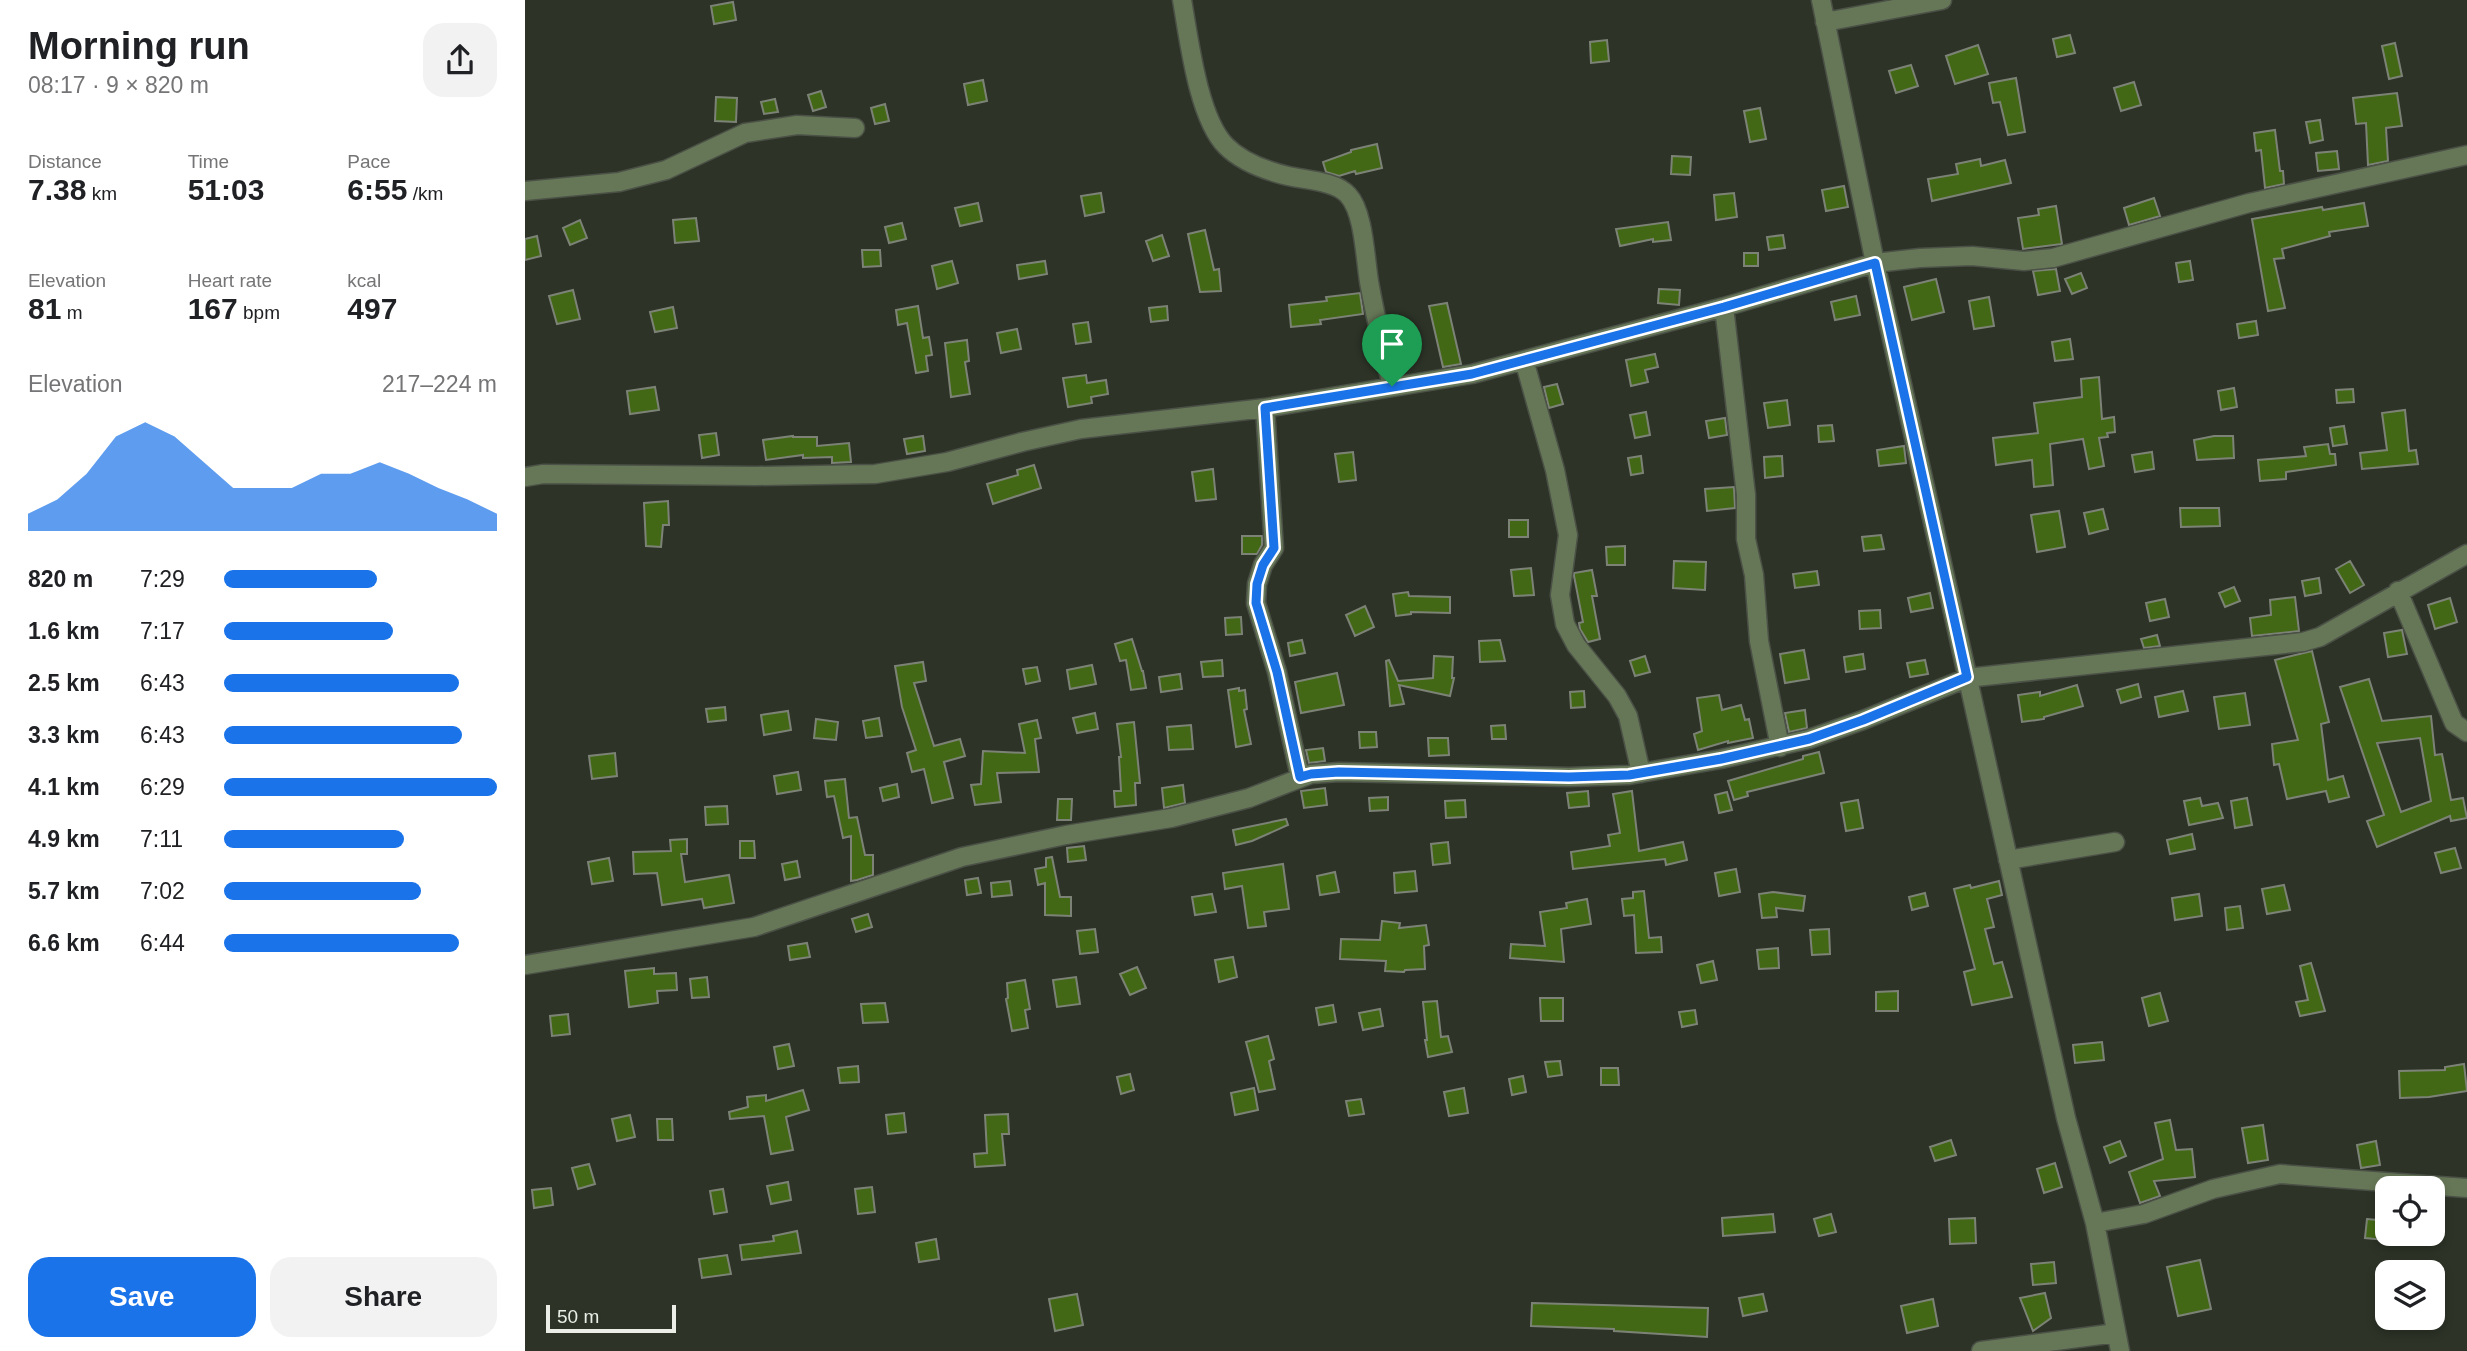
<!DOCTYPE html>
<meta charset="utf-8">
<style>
body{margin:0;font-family:Arial,sans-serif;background:#f2f2f2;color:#202124;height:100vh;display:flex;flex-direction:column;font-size:26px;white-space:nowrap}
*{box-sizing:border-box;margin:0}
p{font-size:23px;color:#757577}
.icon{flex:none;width:38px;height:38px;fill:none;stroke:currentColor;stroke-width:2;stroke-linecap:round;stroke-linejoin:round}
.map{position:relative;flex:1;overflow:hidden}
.drawer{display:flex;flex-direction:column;background:#fff;width:525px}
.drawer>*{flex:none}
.tools{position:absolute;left:1850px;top:1176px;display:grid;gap:14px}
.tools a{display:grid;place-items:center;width:70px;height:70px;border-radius:14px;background:#fff;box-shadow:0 4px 10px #0003;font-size:35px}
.scale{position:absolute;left:21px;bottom:18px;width:130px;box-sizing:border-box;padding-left:7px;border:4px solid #eaeee6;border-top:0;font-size:19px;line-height:24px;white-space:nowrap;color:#eaeee6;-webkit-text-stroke:5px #2d3327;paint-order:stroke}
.pin{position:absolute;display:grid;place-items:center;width:60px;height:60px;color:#fff;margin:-72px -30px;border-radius:50% 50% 50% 0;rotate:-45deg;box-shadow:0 0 7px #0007}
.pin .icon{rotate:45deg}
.round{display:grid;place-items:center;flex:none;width:74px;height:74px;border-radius:21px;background:#f2f2f2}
.head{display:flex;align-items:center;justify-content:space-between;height:119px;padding:0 28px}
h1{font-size:38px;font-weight:700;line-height:52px}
.metrics{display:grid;grid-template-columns:repeat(3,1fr);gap:10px;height:119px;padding:7px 28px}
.metrics div{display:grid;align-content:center}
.metrics b{font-size:30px;font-weight:700}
.metrics small{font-size:19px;font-weight:400}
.metrics p{font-size:19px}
.chart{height:196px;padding:14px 28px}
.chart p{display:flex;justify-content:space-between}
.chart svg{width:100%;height:126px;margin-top:7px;fill:#1a73e8;opacity:.7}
.action{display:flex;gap:14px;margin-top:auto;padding:14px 28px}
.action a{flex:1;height:80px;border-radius:21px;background:#1a73e8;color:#fff;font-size:28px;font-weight:700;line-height:80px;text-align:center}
.action a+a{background:#f2f2f2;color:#202124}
ul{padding:0 28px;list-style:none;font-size:23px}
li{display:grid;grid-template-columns:112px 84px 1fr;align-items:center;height:52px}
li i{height:18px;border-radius:9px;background:#1a73e8}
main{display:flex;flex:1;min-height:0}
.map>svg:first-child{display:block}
</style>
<main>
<section class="drawer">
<div class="head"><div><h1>Morning run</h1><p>08:17 · 9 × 820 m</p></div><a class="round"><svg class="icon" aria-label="share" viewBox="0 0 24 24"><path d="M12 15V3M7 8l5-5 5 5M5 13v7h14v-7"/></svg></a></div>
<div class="metrics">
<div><p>Distance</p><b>7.38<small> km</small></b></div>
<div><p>Time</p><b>51:03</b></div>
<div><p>Pace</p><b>6:55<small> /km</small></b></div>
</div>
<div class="metrics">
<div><p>Elevation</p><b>81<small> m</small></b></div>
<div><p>Heart rate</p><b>167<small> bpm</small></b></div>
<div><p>kcal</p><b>497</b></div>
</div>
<div class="chart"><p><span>Elevation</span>217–224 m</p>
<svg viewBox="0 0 160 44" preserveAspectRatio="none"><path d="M0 44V38L10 33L20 24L30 11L40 6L50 11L60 20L70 29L80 29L90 29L100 24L110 24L120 20L130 24L140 29L150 33L160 38V44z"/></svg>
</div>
<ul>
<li><b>820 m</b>7:29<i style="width:56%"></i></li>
<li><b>1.6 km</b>7:17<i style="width:62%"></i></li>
<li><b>2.5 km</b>6:43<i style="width:86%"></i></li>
<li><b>3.3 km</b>6:43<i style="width:87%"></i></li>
<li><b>4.1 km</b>6:29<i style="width:100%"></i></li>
<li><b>4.9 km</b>7:11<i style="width:66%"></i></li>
<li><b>5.7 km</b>7:02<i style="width:72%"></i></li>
<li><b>6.6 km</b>6:44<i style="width:86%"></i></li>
</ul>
<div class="action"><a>Save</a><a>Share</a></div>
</section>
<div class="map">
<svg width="1942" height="1351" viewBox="0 0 1942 1351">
<rect width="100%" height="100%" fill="#2d3327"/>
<path fill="#436815" stroke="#7c8376" stroke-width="2" fill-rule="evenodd" d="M208 2 211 20 189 24 186 6Z
M1545 35 1550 53 1532 57 1528 39Z
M1082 40 1084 61 1066 63 1065 42Z
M1870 43 1877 76 1864 79 1857 46Z
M1453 45 1463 74 1430 84 1421 56Z
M1386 65 1393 86 1371 93 1364 71Z
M1491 78 1500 132 1483 135 1475 102 1468 103 1464 83Z
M458 80 462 101 443 105 439 84Z
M1609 82 1616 105 1596 111 1589 88Z
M296 91 301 107 288 111 283 95Z
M1872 93 1877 126 1861 128 1863 161 1843 165 1841 123 1831 124 1828 98Z
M191 97 212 98 211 122 190 121Z
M250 99 253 112 239 114 236 102Z
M360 104 364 121 350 124 346 108Z
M1235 108 1241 139 1225 142 1219 111Z
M1795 120 1798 140 1785 143 1781 122Z
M1750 130 1755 171H1758L1759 184 1740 188 1736 150 1731 151 1729 133Z
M852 144 857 168 831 174 830 171 814 176 801 172 798 162 826 152V150Z
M1812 151 1814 169 1793 171 1791 153Z
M1147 156 1166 157 1165 175 1146 174Z
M1455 159 1456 166 1480 160 1486 183 1407 201 1403 179 1433 174 1431 164Z
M1319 186 1323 207 1301 211 1297 190Z
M576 193 579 212 560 216 556 196Z
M1209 193 1212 217 1191 220 1189 195Z
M1629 198 1635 216 1604 225 1599 208Z
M453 203 457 221 435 226 430 208Z
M1839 203 1843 226 1804 232 1805 236 1757 249 1759 258 1749 259 1760 308 1743 311 1727 219 1797 207 1798 210Z
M1531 206 1537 244 1498 249 1493 218 1514 215 1513 209Z
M171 218 174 241 150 243 148 220Z
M55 220 62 238 45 245 38 228Z
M1143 222 1146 240 1128 242V239L1095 246 1091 229Z
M377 223 381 239 364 243 360 227Z
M680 230 689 270 694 269 696 291 675 292 663 234Z
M637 235 644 256 628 261 621 241Z
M1258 235 1260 248 1244 250 1242 237Z
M12 236 16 256 0 260V239Z
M337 250H355L356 266 338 267Z
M1219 253H1233V266H1219Z
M427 261 433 283 412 289 407 266Z
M520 261 522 274 494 279 492 265Z
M1665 261 1668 280 1654 282 1651 263Z
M1531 269 1535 291 1513 295 1508 271Z
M1556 273 1562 288 1547 294 1540 279Z
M1411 279 1419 312 1387 320 1379 287Z
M1134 289 1155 290 1154 305 1133 303Z
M48 290 55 319 32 324 24 296Z
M835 293 838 314 795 320 796 324 766 327 764 305 802 301 801 297Z
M1331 296 1335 315 1310 320 1306 302Z
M1464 297 1469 326 1449 329 1444 301Z
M922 303 936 364 918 367 904 306Z
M393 306 398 338 404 337 407 355 401 356 403 371 391 373 382 323 373 325 371 310Z
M642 306 643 320 626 322 624 308Z
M148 307 152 328 130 332 125 312Z
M1731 321 1733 335 1714 338 1712 324Z
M563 322 566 342 551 344 548 324Z
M492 329 496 349 476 353 472 333Z
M1545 339 1548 359 1530 361 1527 342Z
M442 340 444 361 440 362 445 394 426 397 420 343Z
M1130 354 1133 367 1120 370 1123 382 1106 386 1101 360Z
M561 375 562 383 581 380 583 394 566 397 567 403 543 407 538 378Z
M1574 377 1577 419 1589 417 1590 432 1582 433 1583 437 1574 438 1579 466 1564 469 1558 439 1525 444 1528 485 1509 487 1507 460 1471 465 1468 438 1513 433 1509 403 1557 397 1556 379Z
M1032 384 1038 404 1024 408 1019 387Z
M130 387 134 410 105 414 102 391Z
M1709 388 1712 407 1696 410 1693 391Z
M1828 389 1829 402 1812 403 1811 390Z
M1262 400 1265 425 1243 428 1239 403Z
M1880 410 1884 451 1891 450 1893 464 1837 469 1835 453 1862 450 1857 413Z
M1121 412 1125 435 1110 438 1105 415Z
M1200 418 1202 435 1184 438 1181 421Z
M1307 425 1309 441 1294 442 1293 426Z
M1819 426 1822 444 1808 446 1805 428Z
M191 433 194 455 177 458 174 435Z
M268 436V437H292V446L324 443 326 462 307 463V457L278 458V455L241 460 238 440Z
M398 436 400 451 382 454 379 439Z
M1689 436H1708L1709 458 1672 460 1669 440Z
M1803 444 1805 454H1810L1811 465 1761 472V479L1735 481 1733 460 1781 456 1779 447Z
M1379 446 1381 463 1354 466 1352 450Z
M828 452 831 480 814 482 810 454Z
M1627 452 1629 469 1610 472 1607 455Z
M1116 456 1118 473 1106 475 1103 458Z
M1257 456 1258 476 1240 478 1239 457Z
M509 465 516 488 468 504 462 484 493 475 492 470Z
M688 469 691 499 671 501 667 472Z
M1209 487 1210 508 1182 511 1180 489Z
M143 501 144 525H138L136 547 121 546 119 503Z
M1655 508H1694L1695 526 1656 527Z
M1578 509 1583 529 1564 534 1559 513Z
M1534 511 1540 547 1512 552 1506 515Z
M984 520H1003V537H984Z
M1356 535 1359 549 1339 551 1337 537Z
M717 536H737V545L732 554H717Z
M1100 546V565H1082L1081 547Z
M1149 561 1181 562 1180 590 1148 588Z
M1825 561 1839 585 1825 593 1811 569Z
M1006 568 1009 595 989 596 986 570Z
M1067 570 1072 596H1067L1075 639 1063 642 1055 629 1054 623 1058 622 1049 576V573Z
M1292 571 1294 585 1270 588 1268 574Z
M1794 578 1796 593 1780 596 1777 581Z
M1709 587 1715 601 1700 607 1694 593Z
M883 592 884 596 925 597V613L886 612V614L871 616 868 594Z
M1405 593 1408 608 1386 612 1383 598Z
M1770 597 1774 631 1727 636 1725 618 1746 615 1745 600Z
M1925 598 1932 622 1910 629 1903 605Z
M1640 599 1644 617 1625 621 1621 603Z
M840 606 849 627 830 636 821 615Z
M1355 610 1356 628 1335 629 1334 611Z
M716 617 717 634 701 635 700 618Z
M1877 630 1882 654 1863 657 1859 633Z
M1632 635 1635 646 1619 648 1616 639Z
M607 639 617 671H618L621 688 606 690 601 660 595 661 590 644Z
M777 640 780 653 765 656 763 643Z
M975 640 980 661 955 662 954 641Z
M1279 650 1284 679 1260 683 1255 654Z
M1787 651 1804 722 1796 724 1803 780 1818 776 1824 797 1804 802 1801 791 1762 799 1754 764 1749 765 1747 744 1773 740 1750 660Z
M1338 654 1340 669 1321 672 1319 657Z
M909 656 928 657 927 678H929L925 696 874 685 879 704 865 706 861 661 864 660 873 681 908 678Z
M1120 656 1125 672 1110 676 1105 661Z
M697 660 698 676 678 677 676 662Z
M1400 660 1403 674 1385 677 1382 663Z
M398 662 401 681 389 683 409 746 435 739 440 756 419 762 428 798 407 803 399 769 387 772 382 753 391 750 377 707 370 666Z
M567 665 571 684 545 689 542 670Z
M512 667 515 681 501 684 498 669Z
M812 673 819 705 776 713 770 682Z
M655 674 657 689 636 692 634 677Z
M1844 679 1857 721 1906 716 1910 755 1917 754 1926 800 1938 798 1942 818 1926 821 1925 816 1852 847 1842 821 1859 815 1815 687ZM1895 738 1906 801 1876 812 1852 743Z
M1613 684 1616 697 1596 703 1592 690Z
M1552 685 1558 706 1519 717V719L1497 722 1493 695 1515 692V696Z
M714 688V691L720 690 722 709 719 710 726 744 711 747 703 690Z
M1059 691 1060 707 1046 708 1045 692Z
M1658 691 1663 711 1634 717 1630 697Z
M1720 693 1725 725 1694 729 1689 697Z
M1194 695 1197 710 1216 705 1220 720 1224 719 1228 738 1203 743V741L1173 750 1169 734 1177 731 1172 698Z
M200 707 201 720 183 722 181 709Z
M1280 710 1282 728 1264 732 1260 713Z
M263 711 266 730 239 735 236 715Z
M570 713 573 729 552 733 548 718Z
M354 718 357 736 341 738 338 721Z
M291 719 313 722 311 740 289 738Z
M512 720 516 738 510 739 514 772 472 773 476 802 450 805 446 785 456 784 458 751 500 753 494 724Z
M609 722 615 783H610L611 805 590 807 589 791H596L594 757H596L592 724Z
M666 725 668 749 644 750 642 727Z
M980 725 981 739H967L966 726Z
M834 732H851L852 747 835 748Z
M903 738H923L924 755 904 756Z
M798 748 800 761 784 763 781 750Z
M1294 752 1299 773 1222 792 1223 796 1209 800 1203 781 1278 759V756Z
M90 753 92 776 67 779 64 756Z
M273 772 276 790 252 794 249 776Z
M320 779 324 818 332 817 340 855H348V875L332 880 326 881V836L318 838 309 796 302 797 300 781Z
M372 784 374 797 358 801 355 788Z
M658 785 660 803 639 808 637 788Z
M800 788 802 805 779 808 776 791Z
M1063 791 1064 806 1044 808 1042 793Z
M1107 791 1114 851 1158 842 1162 860 1141 865 1140 859 1048 869 1046 852 1085 846 1083 835 1095 833 1088 794Z
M1202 792 1207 810 1194 813 1190 795Z
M863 797V810L845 811 844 798Z
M1675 798 1677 806 1693 803 1698 818 1664 825 1659 801Z
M1722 798 1727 825 1710 828 1706 801Z
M533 799H547L546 820H532Z
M940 800 941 817 921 818 920 801Z
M1333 800 1338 828 1321 831 1316 803Z
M202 806 203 824 181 825 180 807Z
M761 819 763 825 727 841 711 845 708 830Z
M1667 834 1670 849 1645 854 1642 840Z
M162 839V854H156L160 882 204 875 209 903 179 908 177 899 137 905 132 873 109 874 108 852 146 851 145 840Z
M215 841H229L230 858H215Z
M923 842 925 863 908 865 906 844Z
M559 846 561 860 543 862 542 848Z
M1930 848 1936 868 1916 873 1910 853Z
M527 857 535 897H546V916L520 915V883L513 885 510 869 521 867V858Z
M84 858 88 881 67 884 63 862Z
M272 861 275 877 260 880 257 864Z
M758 864 764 909 739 912 741 926 723 928 717 886 700 889 698 873Z
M1211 869 1215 892 1194 896 1190 873Z
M890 871 892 891 870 893 869 873Z
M810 872 814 892 795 895 792 876Z
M453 878 456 893 442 895 440 880Z
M485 881 487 895 467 897 466 883Z
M1474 881 1477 895 1462 899 1469 927 1460 929 1469 964 1477 962 1487 997 1447 1005 1439 972 1450 969 1429 889 1445 885 1446 888Z
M1759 885 1765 910 1742 914 1737 889Z
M1119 891 1124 938 1136 937 1137 952 1111 953 1109 915 1099 916 1097 899 1108 898V892Z
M1248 892 1280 896 1278 911 1251 908 1252 917 1237 918 1234 894Z
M1400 893 1403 906 1387 910 1384 897Z
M687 894 691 912 670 915 667 897Z
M1674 894 1677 916 1650 920 1647 898Z
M1062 899 1066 924 1036 929 1039 962 985 958 986 944 1020 946 1015 912 1042 908 1041 903Z
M1715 906 1718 928 1702 930 1700 908Z
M343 914 347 927 331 932 327 919Z
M857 921 875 923 874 928 901 925 904 945 899 946 900 969 880 970 879 972 860 971 861 961 815 959 816 939 855 940Z
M570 929 573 952 555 954 552 931Z
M1304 929 1305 954 1287 955 1285 930Z
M282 943 285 957 265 960 263 946Z
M1253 948 1254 968 1234 969 1232 950Z
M708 957 712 977 694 982 690 960Z
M1188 961 1192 980 1176 983 1172 965Z
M1786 963 1800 1011 1775 1016 1771 1002 1783 1000 1775 966Z
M612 967 621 988 605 995 595 974Z
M129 968V974L151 973 152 990 132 991 133 1003 104 1007 100 971Z
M182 977 184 997 167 998 165 979Z
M551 977 555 1004 532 1007 528 980Z
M500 980 505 1009 500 1010 503 1028 487 1031 481 999 483 998 482 983Z
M1373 991V1011H1351V992Z
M1635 993 1643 1021 1624 1026 1617 998Z
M1015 998H1038V1021H1016Z
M912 1001 916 1037 923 1036 927 1052 903 1057 900 1040H902L898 1002Z
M360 1003 363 1022 338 1023 336 1004Z
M808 1005 811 1022 794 1025 791 1008Z
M855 1009 858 1026 838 1030 834 1013Z
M1170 1010 1172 1024 1157 1027 1154 1012Z
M43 1014 45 1034 27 1036 25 1016Z
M743 1036 749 1059 744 1061 750 1089 734 1092 721 1042Z
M1577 1042 1579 1060 1550 1063 1548 1045Z
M264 1044 269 1066 253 1069 249 1047Z
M1035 1061 1037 1075 1023 1077 1020 1062Z
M1939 1064 1942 1091 1904 1097 1875 1098 1874 1071 1920 1070V1067Z
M333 1066 334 1082 315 1083 313 1068Z
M1076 1068H1093L1094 1085H1076Z
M605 1074 609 1090 596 1094 592 1077Z
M998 1076 1001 1092 987 1095 984 1079Z
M729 1088 733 1110 710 1115 706 1093Z
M939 1088 943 1113 924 1116 919 1092Z
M278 1090 284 1110 261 1117 268 1150 246 1154 239 1116 205 1119 204 1112 223 1107 222 1097 241 1095V1101Z
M836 1099 839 1114 824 1116 821 1101Z
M379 1113 381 1132 363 1134 361 1115Z
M483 1114 484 1134H477L480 1165 450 1167 449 1154 462 1153 460 1115Z
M105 1115 110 1137 92 1141 87 1119Z
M132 1119H147L148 1140H133Z
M1645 1120 1651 1150 1667 1149 1670 1177 1629 1181 1635 1196 1615 1203 1604 1172 1638 1159 1630 1123Z
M1738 1125 1743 1160 1723 1163 1717 1128Z
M1426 1140 1431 1155 1410 1161 1405 1147Z
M1595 1141 1601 1156 1585 1163 1579 1147Z
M1851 1141 1855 1165 1836 1168 1832 1145Z
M1530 1163 1537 1187 1519 1193 1512 1169Z
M64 1164 70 1184 53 1189 47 1168Z
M263 1182 266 1200 246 1204 242 1186Z
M347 1187 350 1212 333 1214 330 1189Z
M26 1188 28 1205 9 1208 7 1190Z
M198 1189 202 1212 189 1214 185 1191Z
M1248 1214 1250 1232 1198 1236 1197 1218Z
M1306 1214 1311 1232 1294 1236 1289 1219Z
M1450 1218 1451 1243 1425 1244 1424 1219Z
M1842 1219 1862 1221 1861 1240 1840 1238Z
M272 1231 276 1253 217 1260 215 1245 249 1241 248 1236Z
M411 1239 414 1259 394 1262 391 1243Z
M202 1255 206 1274 177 1278 174 1259Z
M1675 1260 1686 1309 1653 1316 1642 1267Z
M1529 1262 1531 1283 1508 1285 1506 1264Z
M1520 1293 1526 1318 1508 1331 1495 1298Z
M552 1294 558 1325 530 1331 524 1299Z
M1238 1294 1242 1311 1218 1316 1214 1298Z
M1408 1299 1413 1326 1382 1333 1376 1306Z
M1007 1303 1183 1308 1182 1337 1089 1331V1329L1006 1326Z"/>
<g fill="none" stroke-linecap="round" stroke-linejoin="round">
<g stroke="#4b5146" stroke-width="21">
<path id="minor" d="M657 0C664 39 673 118 701 146 717 162 742 171 763 176 780 180 811 181 823 195 840 213 840 263 845 287 851 320 859 353 867 386
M1296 0 1350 263 1541 1118 1570 1223 1595 1351
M1300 22 1417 0
M0 191 94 182 141 170 220 133 272 125 330 128
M1199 307 1221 495V539L1229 575 1234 641 1255 747
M999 360 1030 470 1043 535 1035 595 1040 624 1051 645 1092 696 1103 716 1116 773
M740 408 749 548 738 565 732 584 731 603 752 672 775 777
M0 477 18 474 231 476 350 474 422 462 497 442 556 429 740 408 947 374 1199 307 1350 263 1395 258 1447 256 1499 261 1528 258 1724 203 1942 155
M1873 591 1929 723 1942 732
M1483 860 1590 842
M0 965 229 927 437 857 541 835 646 818 724 798 786 774 814 772 1044 777 1104 775 1196 759 1284 739 1338 720 1442 678 1778 642 1795 637 1942 554
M1570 1223 1619 1214 1688 1189 1755 1174 1942 1188
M1456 1351 1591 1333"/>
</g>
<use href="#minor" stroke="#667757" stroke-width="18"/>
</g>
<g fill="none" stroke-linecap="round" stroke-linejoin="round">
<g stroke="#fff" stroke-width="14">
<path id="route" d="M1350 263 1442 677 1338 720 1284 739 1196 759 1104 775 1044 777 814 772 786 774 775 777 752 672 731 603 732 584 738 565 749 548 740 408 947 374 1199 307Z"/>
</g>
<use href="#route" stroke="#1a73e8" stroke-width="9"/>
</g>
</svg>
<div class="tools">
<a><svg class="icon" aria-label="locate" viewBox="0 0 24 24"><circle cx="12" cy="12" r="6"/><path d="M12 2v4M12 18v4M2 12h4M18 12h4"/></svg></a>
<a><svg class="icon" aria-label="layers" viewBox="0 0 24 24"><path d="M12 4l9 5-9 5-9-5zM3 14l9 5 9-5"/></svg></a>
</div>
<div class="scale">50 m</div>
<div class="pin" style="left:867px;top:386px;background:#1e9e55"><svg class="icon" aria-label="arrive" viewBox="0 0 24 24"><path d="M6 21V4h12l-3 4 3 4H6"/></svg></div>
</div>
</main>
